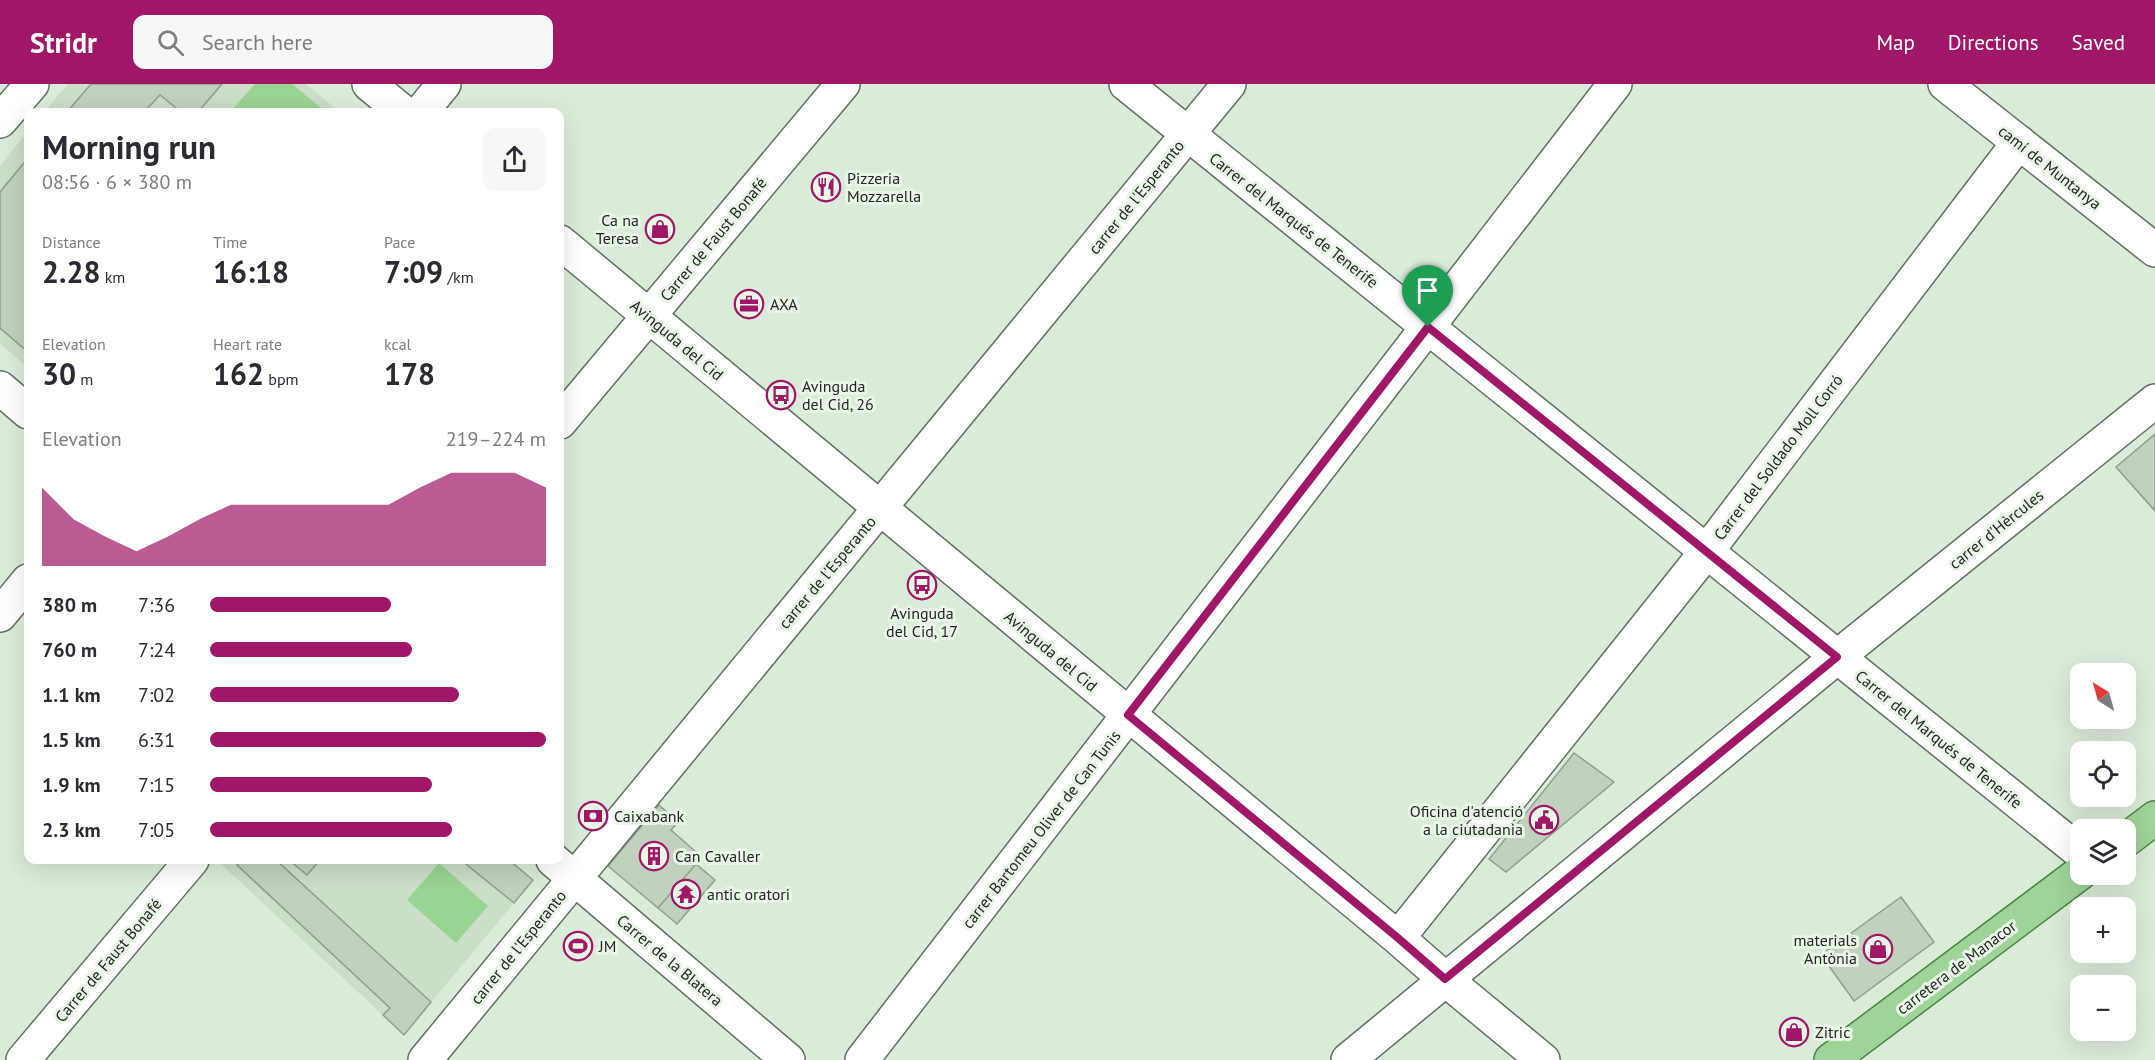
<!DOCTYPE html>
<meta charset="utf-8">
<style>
body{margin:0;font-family:"PT Sans",sans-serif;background:#f7f7f7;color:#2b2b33;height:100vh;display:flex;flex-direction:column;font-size:22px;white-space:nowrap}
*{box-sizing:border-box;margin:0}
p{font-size:20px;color:#7c7c81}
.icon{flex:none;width:33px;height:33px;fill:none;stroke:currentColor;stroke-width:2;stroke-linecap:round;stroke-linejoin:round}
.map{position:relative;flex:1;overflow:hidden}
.side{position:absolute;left:24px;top:24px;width:540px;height:756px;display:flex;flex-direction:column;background:#fff;border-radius:12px;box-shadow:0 6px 24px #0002}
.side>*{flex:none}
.needle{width:39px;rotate:323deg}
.controls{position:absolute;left:2070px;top:579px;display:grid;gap:12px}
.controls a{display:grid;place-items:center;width:66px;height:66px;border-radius:12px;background:#fff;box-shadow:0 6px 24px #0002;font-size:30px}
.pin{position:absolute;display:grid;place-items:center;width:51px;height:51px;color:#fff;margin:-62px -26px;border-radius:50% 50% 50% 0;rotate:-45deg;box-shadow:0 0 6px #0007}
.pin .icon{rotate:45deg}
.round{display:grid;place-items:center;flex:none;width:63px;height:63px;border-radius:12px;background:#f7f7f7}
.head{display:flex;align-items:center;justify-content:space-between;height:102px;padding:0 18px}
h1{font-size:33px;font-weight:600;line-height:45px}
.metrics{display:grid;grid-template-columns:repeat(3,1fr);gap:9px;height:102px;padding:6px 18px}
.metrics div{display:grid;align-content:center}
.metrics b{font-size:30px;font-weight:600}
.metrics small{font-size:16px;font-weight:400}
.metrics p{font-size:16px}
.chart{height:168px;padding:12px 18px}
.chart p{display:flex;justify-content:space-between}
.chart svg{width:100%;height:108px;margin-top:6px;fill:#9f1766;opacity:.7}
ul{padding:0 18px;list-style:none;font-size:20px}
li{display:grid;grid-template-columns:96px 72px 1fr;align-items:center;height:45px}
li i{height:15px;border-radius:8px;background:#9f1766}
header{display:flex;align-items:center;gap:36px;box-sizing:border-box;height:84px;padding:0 30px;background:#9f1766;color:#fff}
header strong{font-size:28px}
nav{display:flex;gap:33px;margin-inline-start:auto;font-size:21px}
.search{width:420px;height:54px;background:#f7f7f7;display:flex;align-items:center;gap:15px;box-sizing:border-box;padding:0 21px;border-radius:12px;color:#7c7c81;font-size:22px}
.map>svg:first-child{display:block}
</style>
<header>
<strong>Stridr</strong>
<div class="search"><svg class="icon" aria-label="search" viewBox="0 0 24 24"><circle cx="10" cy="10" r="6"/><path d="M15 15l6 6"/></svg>Search here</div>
<nav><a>Map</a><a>Directions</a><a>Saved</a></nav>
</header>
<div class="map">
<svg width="2155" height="976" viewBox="0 0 2155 976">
<rect width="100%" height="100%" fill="#dbebd9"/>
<path fill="#cbdec8" d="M68 0H306L340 28H44Z
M28 47V284L0 259V82Z
M225 776H509L533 796 404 951 221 780Z"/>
<path fill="#9ad492" d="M255 0H292L326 28H230Z
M439 779 488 822 456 859 407 816Z"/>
<path fill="#c2d1bf" stroke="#909e8e" stroke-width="1.5" d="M91 0H222L198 28H181L160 11 144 28H67Z
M28 74V268L0 244V108Z
M2155 350V427L2116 383Z
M1574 669 1614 698 1506 788 1489 775Z
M659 721 678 738 671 746 696 768 690 776 696 780 658 824 608 782Z
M242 776H276L431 918 404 951 383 931 390 924 237 781Z
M289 776H320L307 791Z
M461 776H509L533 796 514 819Z
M696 780 715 796 677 840 658 824Z
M1901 813 1934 858 1854 917 1821 871Z"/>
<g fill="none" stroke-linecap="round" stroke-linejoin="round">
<g stroke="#627061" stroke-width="36">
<path id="minor" d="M369 0 403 28
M1126 0 2080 768
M1945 0 2155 166
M421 28 444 0
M0 37 32 0
M560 158 1398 854 1445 895 1543 976
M0 304 28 328
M560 338 843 0
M0 531 28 497
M553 776 788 976
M1398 854 1707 467 2019 58
M23 976 192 776
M425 976 1229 0
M862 976 1615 0
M1348 976 1837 573 2155 317"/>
</g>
<g stroke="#498642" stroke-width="36">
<path id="major" d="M2126 756 2155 734
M1831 976 2080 789"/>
</g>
<use href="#minor" stroke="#fff" stroke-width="33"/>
<use href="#major" stroke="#9ed498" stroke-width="33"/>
</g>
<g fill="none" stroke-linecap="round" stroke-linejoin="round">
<g stroke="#fff" stroke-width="12">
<path id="route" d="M1428 243 1837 573 1445 895 1398 854 1128 631Z"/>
</g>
<use href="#route" stroke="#9f1766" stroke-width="8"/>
</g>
<defs>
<g id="restaurant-ring" transform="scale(1.5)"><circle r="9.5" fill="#e9f8e6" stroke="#9f1766" stroke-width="1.5"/><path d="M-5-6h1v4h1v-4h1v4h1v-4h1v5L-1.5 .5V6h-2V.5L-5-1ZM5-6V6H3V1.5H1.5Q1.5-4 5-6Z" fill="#9f1766"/></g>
<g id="shop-ring" transform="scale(1.5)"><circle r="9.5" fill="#e9f8e6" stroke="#9f1766" stroke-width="1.5"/><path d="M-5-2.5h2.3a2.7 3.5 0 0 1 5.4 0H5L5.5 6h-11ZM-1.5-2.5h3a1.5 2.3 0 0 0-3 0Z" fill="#9f1766"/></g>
<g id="office-ring" transform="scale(1.5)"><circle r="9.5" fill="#e9f8e6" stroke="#9f1766" stroke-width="1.5"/><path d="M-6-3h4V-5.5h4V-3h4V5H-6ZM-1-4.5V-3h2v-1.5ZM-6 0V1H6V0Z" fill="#9f1766"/></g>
<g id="bus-ring" transform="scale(1.5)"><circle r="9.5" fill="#e9f8e6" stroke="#9f1766" stroke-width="1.5"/><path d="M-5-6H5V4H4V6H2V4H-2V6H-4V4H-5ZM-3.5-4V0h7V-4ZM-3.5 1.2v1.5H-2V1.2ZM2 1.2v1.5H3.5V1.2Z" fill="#9f1766"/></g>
<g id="bank-ring" transform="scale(1.5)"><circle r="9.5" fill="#e9f8e6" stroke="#9f1766" stroke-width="1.5"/><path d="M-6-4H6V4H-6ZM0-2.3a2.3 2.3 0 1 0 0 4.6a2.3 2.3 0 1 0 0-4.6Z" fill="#9f1766"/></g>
<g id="civic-ring" transform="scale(1.5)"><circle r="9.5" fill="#e9f8e6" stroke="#9f1766" stroke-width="1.5"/><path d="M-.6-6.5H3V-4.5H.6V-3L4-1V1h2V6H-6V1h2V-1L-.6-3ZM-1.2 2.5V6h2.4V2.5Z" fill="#9f1766"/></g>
<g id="building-ring" transform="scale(1.5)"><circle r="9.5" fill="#e9f8e6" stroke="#9f1766" stroke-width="1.5"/><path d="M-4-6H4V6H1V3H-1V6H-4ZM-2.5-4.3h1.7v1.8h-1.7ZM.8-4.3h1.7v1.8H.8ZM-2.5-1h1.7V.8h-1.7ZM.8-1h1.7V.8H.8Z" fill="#9f1766"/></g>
<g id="temple-ring" transform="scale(1.5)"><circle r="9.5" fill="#e9f8e6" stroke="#9f1766" stroke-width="1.5"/><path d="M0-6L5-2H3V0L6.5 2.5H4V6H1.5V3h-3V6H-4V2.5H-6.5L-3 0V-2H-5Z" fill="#9f1766"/></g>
<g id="stadium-ring" transform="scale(1.5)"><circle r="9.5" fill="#e9f8e6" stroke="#9f1766" stroke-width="1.5"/><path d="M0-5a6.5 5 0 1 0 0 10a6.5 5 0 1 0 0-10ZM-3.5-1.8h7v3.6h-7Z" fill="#9f1766"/></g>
</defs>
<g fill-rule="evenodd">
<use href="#restaurant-ring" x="826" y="103"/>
<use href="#shop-ring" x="660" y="145"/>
<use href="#office-ring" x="749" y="220"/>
<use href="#bus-ring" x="781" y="311"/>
<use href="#bus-ring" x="922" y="501"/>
<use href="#bank-ring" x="593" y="732"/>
<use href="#civic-ring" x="1544" y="736"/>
<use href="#building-ring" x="654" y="772"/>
<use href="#temple-ring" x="686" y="810"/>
<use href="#stadium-ring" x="578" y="862"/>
<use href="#shop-ring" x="1878" y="865"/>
<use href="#shop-ring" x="1794" y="948"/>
</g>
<g text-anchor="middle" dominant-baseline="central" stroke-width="6" stroke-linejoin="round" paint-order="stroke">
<g font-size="16" fill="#222821" stroke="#e9f8e6">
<text transform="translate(2050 83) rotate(38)">camí de Muntanya</text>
<text transform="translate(1136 113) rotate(-51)">carrer de l'Esperanto</text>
<text transform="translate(1294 136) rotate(38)">Carrer del Marqués de Tenerife</text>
<text transform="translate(713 155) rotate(-50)">Carrer de Faust Bonafé</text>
<text transform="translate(677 256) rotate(40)">Avinguda del Cid</text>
<text transform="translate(1778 373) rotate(-53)">Carrer del Soldado Moll Corró</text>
<text transform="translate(1996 445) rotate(-39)">carrer d'Hèrcules</text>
<text transform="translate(827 488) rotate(-50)">carrer de l'Esperanto</text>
<text transform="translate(1051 567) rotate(40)">Avinguda del Cid</text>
<text transform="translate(1939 655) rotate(39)">Carrer del Marqués de Tenerife</text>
<text transform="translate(1041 745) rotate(-52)">carrer Bartomeu Oliver de Can Tunis</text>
<text transform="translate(518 863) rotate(-51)">carrer de l'Esperanto</text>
<text transform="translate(108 876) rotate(-50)">Carrer de Faust Bonafé</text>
<text transform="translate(670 876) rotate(40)">Carrer de la Blatera</text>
<text transform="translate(1956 883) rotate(-37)">carretera de Manacor</text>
</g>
<g font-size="16" fill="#222821" stroke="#e9f8e6" text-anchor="start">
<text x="847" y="94">Pizzeria<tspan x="847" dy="18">Mozzarella</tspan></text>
<text x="639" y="136" text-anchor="end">Ca na<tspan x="639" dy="18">Teresa</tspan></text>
<text x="770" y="220">AXA</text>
<text x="802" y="302">Avinguda<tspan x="802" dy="18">del Cid, 26</tspan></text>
<text x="922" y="529" text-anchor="middle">Avinguda<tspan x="922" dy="18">del Cid, 17</tspan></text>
<text x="1523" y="727" text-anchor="end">Oficina d'atenció<tspan x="1523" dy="18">a la ciutadania</tspan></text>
<text x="614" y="732">Caixabank</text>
<text x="675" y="772">Can Cavaller</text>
<text x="707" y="810">antic oratori</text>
<text x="1857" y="856" text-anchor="end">materials<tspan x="1857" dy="18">Antònia</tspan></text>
<text x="599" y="862">JM</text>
<text x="1815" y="948">Zitric</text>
</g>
</g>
</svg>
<div class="controls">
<a><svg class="needle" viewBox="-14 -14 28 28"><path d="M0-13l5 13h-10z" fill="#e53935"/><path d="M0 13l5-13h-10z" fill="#7c7c81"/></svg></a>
<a><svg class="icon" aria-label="locate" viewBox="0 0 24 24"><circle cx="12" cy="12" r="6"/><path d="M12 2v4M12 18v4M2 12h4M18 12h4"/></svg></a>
<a><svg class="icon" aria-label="layers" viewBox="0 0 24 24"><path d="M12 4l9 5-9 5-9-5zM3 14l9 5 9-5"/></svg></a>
<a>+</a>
<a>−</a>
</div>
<div class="pin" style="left:1428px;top:243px;background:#1e9e55"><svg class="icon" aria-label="arrive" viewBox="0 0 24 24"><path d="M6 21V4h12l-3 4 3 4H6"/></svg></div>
<section class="side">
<div class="head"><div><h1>Morning run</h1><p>08:56 · 6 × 380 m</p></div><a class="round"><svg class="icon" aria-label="share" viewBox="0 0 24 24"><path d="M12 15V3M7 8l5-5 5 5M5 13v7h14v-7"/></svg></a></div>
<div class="metrics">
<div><p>Distance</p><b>2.28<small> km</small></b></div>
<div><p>Time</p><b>16:18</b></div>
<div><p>Pace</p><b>7:09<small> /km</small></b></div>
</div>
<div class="metrics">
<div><p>Elevation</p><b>30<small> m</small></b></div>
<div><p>Heart rate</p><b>162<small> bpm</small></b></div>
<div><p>kcal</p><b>178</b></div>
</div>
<div class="chart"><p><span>Elevation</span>219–224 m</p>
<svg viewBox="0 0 160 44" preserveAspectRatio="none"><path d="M0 44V12L10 25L20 32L30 38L40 32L50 25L60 19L70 19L80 19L90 19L100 19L110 19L120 12L130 6L140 6L150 6L160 12V44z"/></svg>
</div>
<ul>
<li><b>380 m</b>7:36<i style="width:54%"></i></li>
<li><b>760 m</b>7:24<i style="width:60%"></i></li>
<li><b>1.1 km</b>7:02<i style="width:74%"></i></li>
<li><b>1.5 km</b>6:31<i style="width:100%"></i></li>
<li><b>1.9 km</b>7:15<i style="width:66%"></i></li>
<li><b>2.3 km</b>7:05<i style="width:72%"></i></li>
</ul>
</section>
</div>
